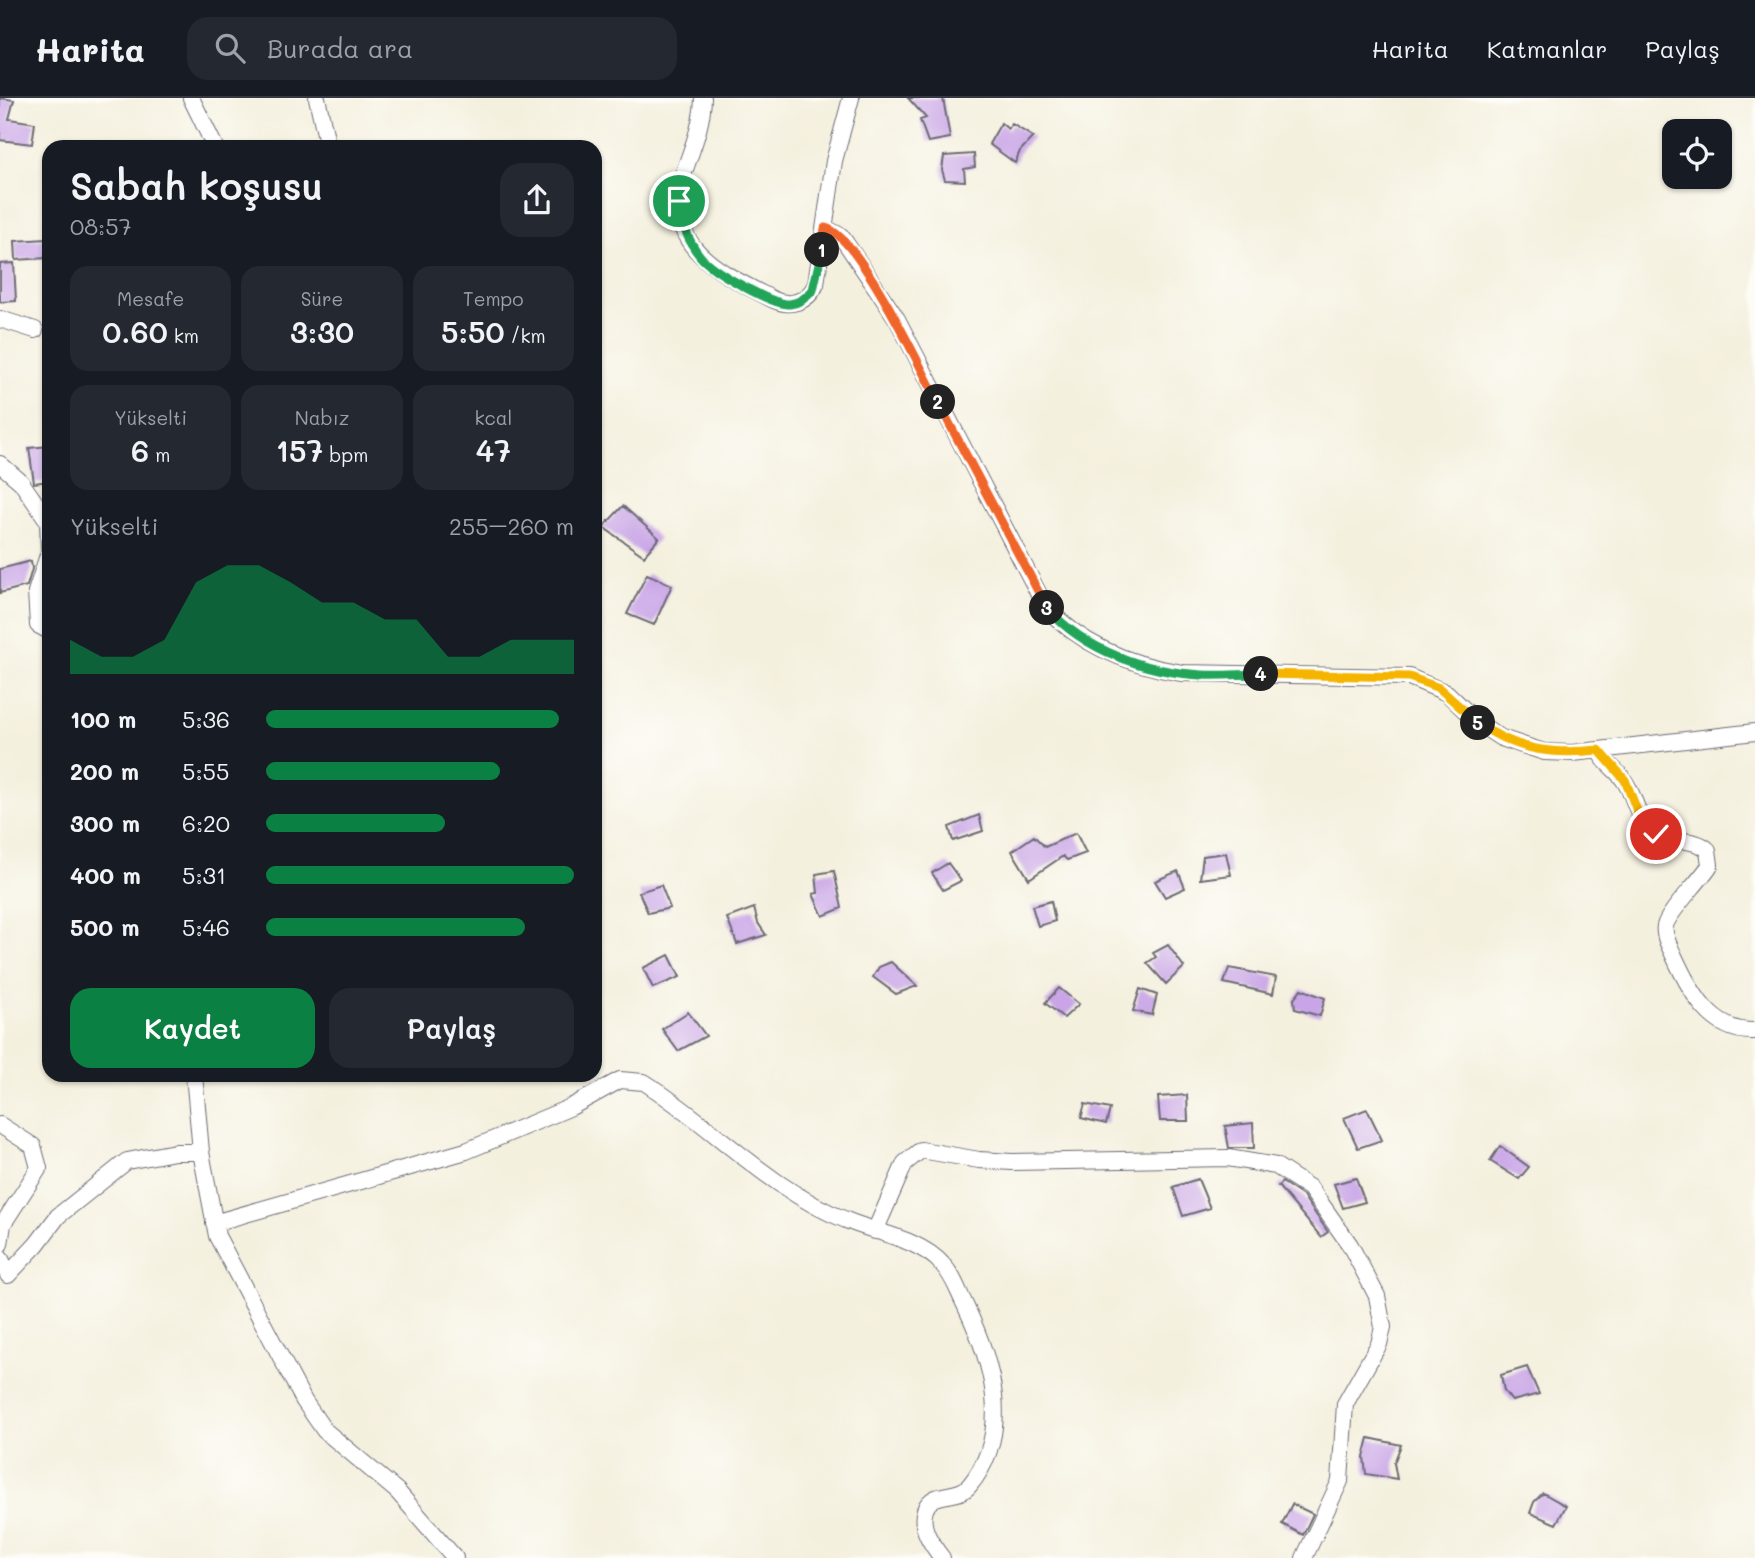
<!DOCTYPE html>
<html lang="tr">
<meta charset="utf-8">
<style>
body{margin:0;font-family:Mali,sans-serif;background:#242831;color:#f1f3f6;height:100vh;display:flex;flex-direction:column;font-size:26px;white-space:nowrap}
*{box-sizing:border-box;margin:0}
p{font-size:23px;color:#9ea1a6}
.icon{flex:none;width:38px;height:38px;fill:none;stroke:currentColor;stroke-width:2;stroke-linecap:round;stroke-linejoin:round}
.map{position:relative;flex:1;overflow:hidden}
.side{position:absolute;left:42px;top:42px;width:560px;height:942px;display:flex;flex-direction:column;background:#171b24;border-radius:21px;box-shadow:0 2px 5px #0004}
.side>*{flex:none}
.buttons{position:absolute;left:1662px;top:21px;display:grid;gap:14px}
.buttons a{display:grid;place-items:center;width:70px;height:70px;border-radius:14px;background:#171b24;box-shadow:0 2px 5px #0004;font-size:35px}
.pin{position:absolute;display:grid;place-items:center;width:60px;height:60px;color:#fff;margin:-30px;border:4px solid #fff;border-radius:50%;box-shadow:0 2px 7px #0007}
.km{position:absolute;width:35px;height:35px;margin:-18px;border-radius:50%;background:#222;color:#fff;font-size:19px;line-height:35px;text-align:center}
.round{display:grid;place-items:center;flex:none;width:74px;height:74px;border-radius:21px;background:#242831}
.overview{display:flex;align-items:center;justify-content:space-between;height:119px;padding:0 28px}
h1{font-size:38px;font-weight:600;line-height:52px}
.metrics{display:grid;grid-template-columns:repeat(3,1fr);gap:10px;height:119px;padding:7px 28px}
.metrics div{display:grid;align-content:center;border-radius:18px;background:#242831;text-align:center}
.metrics b{font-size:30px;font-weight:600}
.metrics small{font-size:19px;font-weight:400}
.metrics p{font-size:19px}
.chart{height:196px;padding:14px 28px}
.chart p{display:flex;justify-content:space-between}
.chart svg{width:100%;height:126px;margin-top:7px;fill:#0b8043;opacity:.7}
.button{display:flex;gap:14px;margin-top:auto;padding:14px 28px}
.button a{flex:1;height:80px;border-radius:21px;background:#0b8043;color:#fff;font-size:28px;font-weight:600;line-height:80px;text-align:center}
.button a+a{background:#242831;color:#f1f3f6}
ul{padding:0 28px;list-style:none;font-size:23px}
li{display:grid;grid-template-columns:112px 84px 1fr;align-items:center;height:52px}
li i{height:18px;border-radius:9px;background:#0b8043}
header{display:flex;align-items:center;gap:42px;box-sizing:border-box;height:98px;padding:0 35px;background:#171b24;border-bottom:2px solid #363941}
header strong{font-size:33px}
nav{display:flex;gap:38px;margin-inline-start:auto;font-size:24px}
.search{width:490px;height:63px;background:#242831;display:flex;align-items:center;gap:18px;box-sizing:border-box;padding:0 24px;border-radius:21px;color:#9ea1a6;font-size:26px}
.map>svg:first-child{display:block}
</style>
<header>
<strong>Harita</strong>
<div class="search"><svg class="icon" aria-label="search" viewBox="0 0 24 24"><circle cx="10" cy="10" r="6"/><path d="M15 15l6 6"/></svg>Burada ara</div>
<nav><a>Harita</a><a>Katmanlar</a><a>Paylaş</a></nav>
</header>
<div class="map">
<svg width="1755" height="1460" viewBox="0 0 1755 1460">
<rect width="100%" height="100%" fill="#fdfcf7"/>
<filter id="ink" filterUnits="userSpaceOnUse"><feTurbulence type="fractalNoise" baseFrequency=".0143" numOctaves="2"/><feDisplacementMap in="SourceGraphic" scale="14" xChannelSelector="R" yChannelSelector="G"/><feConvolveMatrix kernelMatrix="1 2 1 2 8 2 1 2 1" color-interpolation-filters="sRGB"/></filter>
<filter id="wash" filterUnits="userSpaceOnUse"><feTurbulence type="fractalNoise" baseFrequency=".00686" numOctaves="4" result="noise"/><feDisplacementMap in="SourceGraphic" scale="28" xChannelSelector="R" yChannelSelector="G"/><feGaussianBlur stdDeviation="1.57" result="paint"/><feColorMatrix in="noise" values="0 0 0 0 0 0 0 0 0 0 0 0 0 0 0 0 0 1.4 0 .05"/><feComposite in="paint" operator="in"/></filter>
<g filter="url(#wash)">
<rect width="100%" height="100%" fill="#f4f0de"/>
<g id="blocks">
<path fill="#c9a5e7" d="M0 0 14 2 9 21 35 25 32 46 0 42Z
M908 0H943L950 40 928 44 920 22 926 20Z
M1001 25 1008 31 1012 26 1033 39 1020 53 1015 65 989 46Z
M974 56 975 69 964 71 965 83 945 82 942 72 944 58Z
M46 141 47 160 16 162 15 143Z
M14 165 16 203 0 204V166Z
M49 348V383L34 385 29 350Z
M623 408 659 440 644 458 603 429Z
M31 463 32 471 27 488 0 495V471Z
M647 476 672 487 654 527 627 516Z
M979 717 983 733 953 743 949 729Z
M1076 735 1086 755 1067 762 1063 758 1029 781 1012 753 1034 738 1045 749Z
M1226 755 1231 777 1200 781 1203 758Z
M948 765 961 783 943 792 932 775Z
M834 773 842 810 823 818 813 796 818 795 816 776Z
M1178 773 1185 790 1165 799 1155 783Z
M661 787 670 810 648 815 639 794Z
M1051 803 1055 823 1038 828 1032 808Z
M754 810 758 825 766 837 737 846 727 820Z
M1168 847 1184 869 1166 886 1147 865 1156 859 1153 855Z
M669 857 680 879 653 890 643 870Z
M891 864 917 888 896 896 873 879 879 869Z
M1229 870 1276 879 1273 896 1224 885Z
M1059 890 1079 906 1064 920 1045 905Z
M1140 891 1157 897 1152 917 1133 913Z
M1301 891 1325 900 1320 918 1295 911 1294 901Z
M688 914 706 938 678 953 662 931Z
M1187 997 1188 1023H1160L1158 999Z
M1085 1006 1110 1011 1106 1026 1081 1020Z
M1367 1011 1382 1042 1358 1050 1344 1020Z
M1253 1025 1254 1050H1229L1225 1028Z
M1500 1048 1529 1069 1519 1081 1490 1063Z
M1356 1080 1365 1104 1343 1110 1334 1086Z
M1198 1081 1210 1110 1183 1118 1173 1089Z
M1282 1084 1303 1098 1328 1134 1321 1139 1278 1088Z
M1527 1269 1539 1296 1512 1303 1504 1293 1501 1277Z
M1369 1340 1401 1347 1394 1365 1397 1381 1366 1376 1364 1359Z
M1543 1395 1566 1408 1556 1426 1530 1415 1534 1404Z
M1292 1406 1313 1416 1303 1437 1282 1426Z"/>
</g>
</g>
<g filter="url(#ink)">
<use href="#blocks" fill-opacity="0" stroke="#6c6a74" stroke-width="2"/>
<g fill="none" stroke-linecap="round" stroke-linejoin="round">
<g stroke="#6c6a74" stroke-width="18">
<path id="street" d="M191 0 215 49
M317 0 328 49
M703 0C702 29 692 50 683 77 660 149 722 175 772 201 790 210 808 204 816 186L834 63 851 0
M825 130 841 138 897 221 1045 508C1081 548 1130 567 1182 575L1409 579 1447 595 1477 624 1501 640 1544 654 1573 655 1755 634
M0 221 35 232
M0 366 21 384 48 423 49 449
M49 454 36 494 38 527 49 533
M1599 652C1603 664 1616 671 1623 681 1637 699 1635 723 1657 736 1673 746 1695 739 1708 752L1710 767C1701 782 1668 814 1665 828 1663 838 1670 849 1674 858 1690 893 1711 935 1755 933
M194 976 201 1054 217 1138 304 1303 324 1332 397 1393 455 1460
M0 1027 33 1048 39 1070 3 1126 0 1146
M214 1125 466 1053 571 1009 620 982 644 984C713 1028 770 1092 846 1122 876 1135 920 1141 942 1166 953 1177 958 1193 965 1207 992 1263 1014 1334 969 1388 957 1402 932 1391 925 1412 919 1429 932 1447 942 1460
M875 1133 905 1065 921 1052 979 1062 1012 1064 1228 1060 1276 1068 1310 1090 1350 1147 1377 1198 1383 1229 1379 1246 1345 1306 1340 1383 1304 1460
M0 1159 8 1177 37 1146 58 1118 127 1063 175 1054H201"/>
</g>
<use href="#street" stroke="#fff" stroke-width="16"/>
</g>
</g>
<g fill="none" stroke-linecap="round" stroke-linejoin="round" filter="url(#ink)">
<g stroke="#fff" stroke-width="14">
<path id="split-1" d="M679 103C681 124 687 142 700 158 712 173 772 207 790 206 800 205 807 199 813 192L822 152"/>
</g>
<g stroke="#fff" stroke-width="14">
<path id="split-2" d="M822 152 825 130C857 135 922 272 938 304"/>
</g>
<g stroke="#fff" stroke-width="14">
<path id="split-3" d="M938 304 1047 510"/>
</g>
<g stroke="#fff" stroke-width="14">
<path id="split-4" d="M1047 510C1085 553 1146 574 1202 577 1222 578 1242 576 1261 576"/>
</g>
<g stroke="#fff" stroke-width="14">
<path id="split-5" d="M1261 576 1409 579 1439 590 1478 625"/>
</g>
<g stroke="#fff" stroke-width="14">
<path id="split-6" d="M1478 625C1516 653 1553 657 1599 652L1625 682 1640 720 1656 736"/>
</g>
<use href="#split-1" stroke="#22a559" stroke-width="9"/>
<use href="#split-2" stroke="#f0652b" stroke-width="9"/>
<use href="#split-3" stroke="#f0652b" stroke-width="9"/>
<use href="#split-4" stroke="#22a559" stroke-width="9"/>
<use href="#split-5" stroke="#f5b400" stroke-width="9"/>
<use href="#split-6" stroke="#f5b400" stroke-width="9"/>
</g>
</svg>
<div class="buttons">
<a><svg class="icon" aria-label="locate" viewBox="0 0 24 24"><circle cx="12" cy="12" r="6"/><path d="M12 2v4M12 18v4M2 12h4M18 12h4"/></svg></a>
</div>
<div class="pin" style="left:679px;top:103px;background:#1e9e55"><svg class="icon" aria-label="arrive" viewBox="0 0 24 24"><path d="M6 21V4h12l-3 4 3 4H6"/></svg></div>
<div class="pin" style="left:1656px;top:736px;background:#d93025"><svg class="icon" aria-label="check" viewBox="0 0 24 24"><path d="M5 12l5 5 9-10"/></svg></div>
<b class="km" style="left:822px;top:152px">1</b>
<b class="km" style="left:938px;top:304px">2</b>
<b class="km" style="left:1047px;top:510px">3</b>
<b class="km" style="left:1261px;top:576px">4</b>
<b class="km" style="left:1478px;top:625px">5</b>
<section class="side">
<div class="overview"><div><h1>Sabah koşusu</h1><p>08:57</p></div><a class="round"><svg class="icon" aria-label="share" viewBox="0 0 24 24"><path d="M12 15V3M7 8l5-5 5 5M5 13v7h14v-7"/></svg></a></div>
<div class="metrics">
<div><p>Mesafe</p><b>0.60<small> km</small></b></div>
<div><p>Süre</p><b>3:30</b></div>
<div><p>Tempo</p><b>5:50<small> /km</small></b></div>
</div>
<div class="metrics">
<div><p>Yükselti</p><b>6<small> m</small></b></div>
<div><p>Nabız</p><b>157<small> bpm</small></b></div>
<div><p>kcal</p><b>47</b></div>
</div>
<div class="chart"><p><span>Yükselti</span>255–260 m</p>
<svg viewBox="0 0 160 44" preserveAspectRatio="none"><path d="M0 44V32L10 38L20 38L30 32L40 12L50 6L60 6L70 12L80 19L90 19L100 25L110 25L120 38L130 38L140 32L150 32L160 32V44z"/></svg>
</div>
<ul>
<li><b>100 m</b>5:36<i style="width:95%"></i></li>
<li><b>200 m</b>5:55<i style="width:76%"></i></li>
<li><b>300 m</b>6:20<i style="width:58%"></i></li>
<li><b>400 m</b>5:31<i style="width:100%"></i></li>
<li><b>500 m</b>5:46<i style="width:84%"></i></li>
</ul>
<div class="button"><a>Kaydet</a><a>Paylaş</a></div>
</section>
</div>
